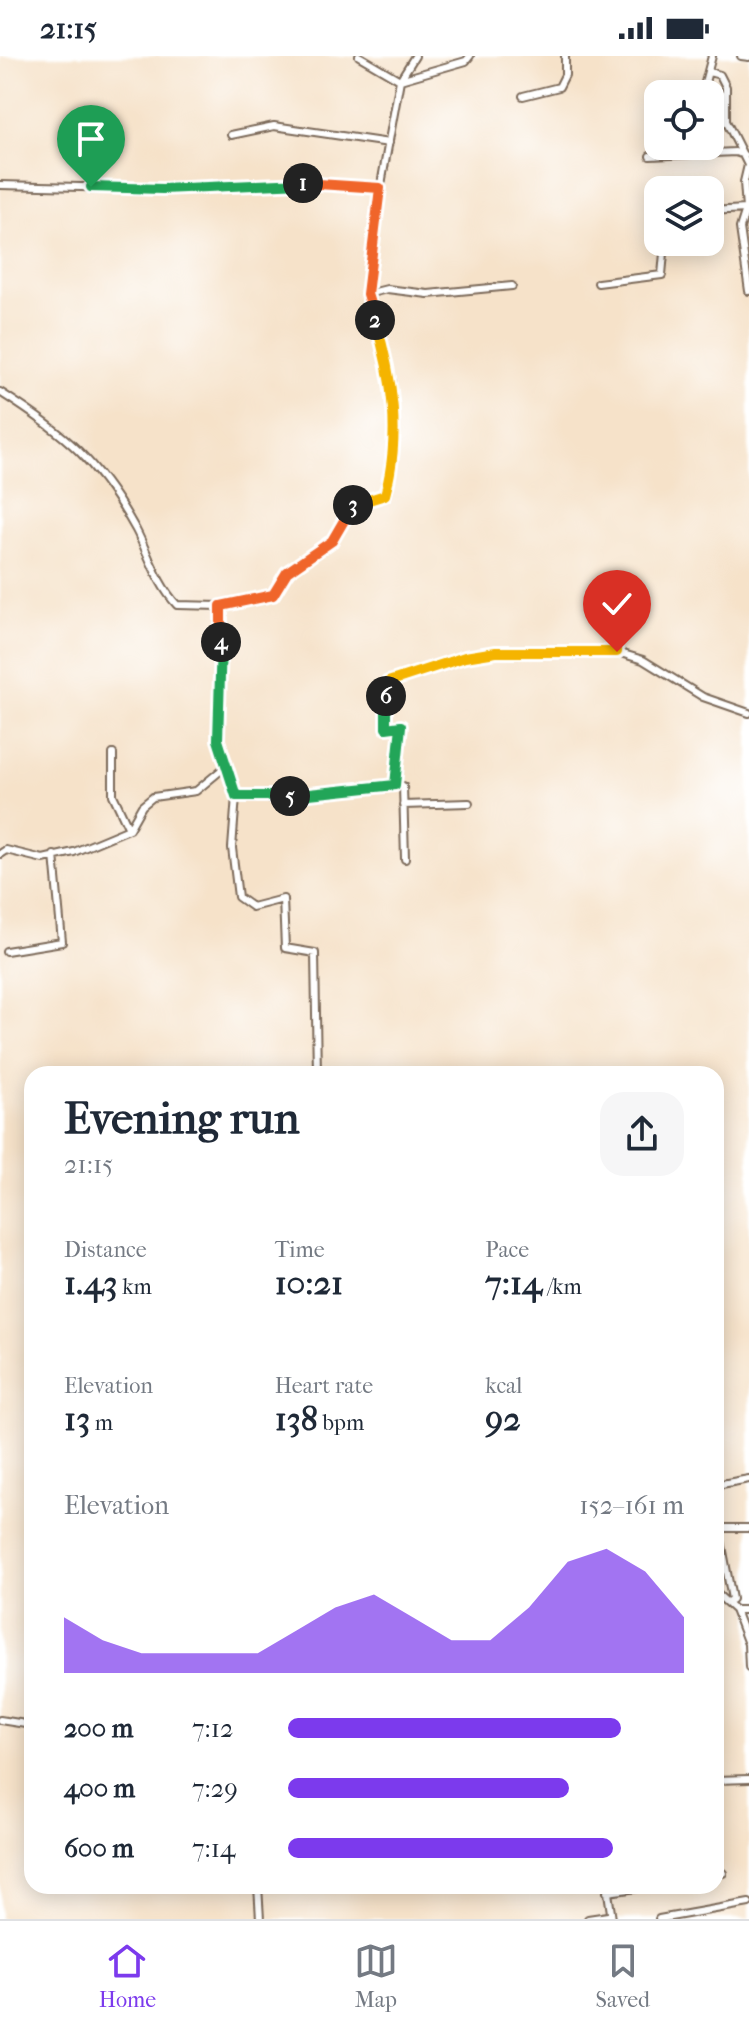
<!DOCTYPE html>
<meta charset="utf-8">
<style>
body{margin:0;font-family:"IM FELL French Canon",serif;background:#f6f6f7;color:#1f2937;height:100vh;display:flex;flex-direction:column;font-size:30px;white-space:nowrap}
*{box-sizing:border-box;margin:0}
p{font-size:26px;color:#747a83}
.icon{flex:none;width:44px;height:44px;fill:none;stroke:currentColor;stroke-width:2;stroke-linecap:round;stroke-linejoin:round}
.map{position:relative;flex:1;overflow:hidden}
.details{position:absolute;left:24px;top:1010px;width:700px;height:828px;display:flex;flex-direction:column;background:#fff;border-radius:24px;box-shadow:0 4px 20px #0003}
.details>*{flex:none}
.tools{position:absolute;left:644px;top:24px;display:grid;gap:16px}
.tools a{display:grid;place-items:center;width:80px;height:80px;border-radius:16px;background:#fff;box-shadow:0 4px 20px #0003;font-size:40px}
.pin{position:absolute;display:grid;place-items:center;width:68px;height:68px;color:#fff;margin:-82px -34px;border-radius:50% 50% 50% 0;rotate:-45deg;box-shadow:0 0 8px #0007}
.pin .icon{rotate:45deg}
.km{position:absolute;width:40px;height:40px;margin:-20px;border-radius:50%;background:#222;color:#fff;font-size:22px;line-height:40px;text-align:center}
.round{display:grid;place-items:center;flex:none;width:84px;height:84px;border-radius:24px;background:#f6f6f7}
.headline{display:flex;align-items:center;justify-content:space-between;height:136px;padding:0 40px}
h1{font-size:44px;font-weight:800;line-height:60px}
.figures{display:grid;grid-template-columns:repeat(3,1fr);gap:12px;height:136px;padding:8px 40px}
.figures div{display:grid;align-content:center}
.figures b{font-size:34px;font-weight:800}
.figures small{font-size:22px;font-weight:400}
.figures p{font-size:22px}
.chart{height:224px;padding:16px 40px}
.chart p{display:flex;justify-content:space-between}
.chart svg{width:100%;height:144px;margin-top:8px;fill:#7c3aed;opacity:.7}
ul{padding:0 40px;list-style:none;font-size:26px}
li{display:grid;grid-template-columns:128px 96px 1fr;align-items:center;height:60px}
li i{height:20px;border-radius:10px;background:#7c3aed}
.status{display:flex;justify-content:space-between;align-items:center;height:56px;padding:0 40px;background:#fff;direction:ltr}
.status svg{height:22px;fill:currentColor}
.tabs{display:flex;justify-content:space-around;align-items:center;height:112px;border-top:2px solid #e0e1e3;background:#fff;font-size:22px;color:#747a83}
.tabs a{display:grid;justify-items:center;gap:4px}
.tabs .selected{color:#7c3aed}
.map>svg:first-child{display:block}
</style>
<div class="status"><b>21:15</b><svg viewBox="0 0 49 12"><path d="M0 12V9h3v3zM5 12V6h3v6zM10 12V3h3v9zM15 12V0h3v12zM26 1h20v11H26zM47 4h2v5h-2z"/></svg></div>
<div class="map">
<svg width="749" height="1863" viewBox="0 0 749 1863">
<rect width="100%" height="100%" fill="#fff"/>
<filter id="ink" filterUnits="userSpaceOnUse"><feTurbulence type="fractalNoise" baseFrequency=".0125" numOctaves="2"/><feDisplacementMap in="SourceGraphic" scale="16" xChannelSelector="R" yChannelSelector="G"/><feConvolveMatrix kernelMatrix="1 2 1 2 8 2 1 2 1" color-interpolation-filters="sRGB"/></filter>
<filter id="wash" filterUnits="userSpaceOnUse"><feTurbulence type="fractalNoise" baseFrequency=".006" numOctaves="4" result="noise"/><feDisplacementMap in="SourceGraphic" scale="32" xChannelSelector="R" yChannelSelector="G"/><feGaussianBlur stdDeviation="1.8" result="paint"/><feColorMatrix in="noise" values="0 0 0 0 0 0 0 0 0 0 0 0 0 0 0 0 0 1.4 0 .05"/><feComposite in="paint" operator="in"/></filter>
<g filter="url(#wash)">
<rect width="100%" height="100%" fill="#f6e2c9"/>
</g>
<g filter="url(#ink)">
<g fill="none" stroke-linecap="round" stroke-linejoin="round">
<g stroke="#7c6a5a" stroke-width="10">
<path id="street" d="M359 0 400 24
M741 0 749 1
M709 16 720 19 726 31V65L748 109 744 126 746 153 740 172 749 235
M400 24 466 5 470 0
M672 32 703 34 712 0
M523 40 559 31 565 19V0
M231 79 274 70 389 87
M650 100 735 96 744 99
M0 129 162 133 294 127 380 132
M710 155 746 153
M598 227 662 219 665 186
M367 238 387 233 428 238 512 230
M0 336C66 378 98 405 136 474 149 499 157 528 177 549L221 550
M113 698V739L129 773
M395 729 403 730 405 803
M236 740 278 742 395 729 401 670 386 672 388 626 465 601 496 596H617L643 604 703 641 749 657
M403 749 469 747
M0 798 6 794 43 803 74 796 129 773 142 750 153 741 196 735 225 711
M6 895 62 886 54 799
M317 1018 315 897 285 892 283 843 252 851 238 841 232 792 236 740 218 684 221 550 273 539 287 516 332 485 354 447 385 439 394 380 392 326 367 238 382 123 400 24 415 0
M716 1429 749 1423
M716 1458 732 1543 728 1546
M717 1472H749
M716 1537 735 1554 748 1588 749 1611
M735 1554H749
M0 1664 32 1669
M716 1724 749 1723
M716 1819 723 1817
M258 1830 260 1863
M607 1830 612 1863
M607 1836 653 1830
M588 1863 608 1860 610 1863
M659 1863 749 1847"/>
</g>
<use href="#street" stroke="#fff" stroke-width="6"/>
</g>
</g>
<g fill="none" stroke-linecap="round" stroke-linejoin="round" filter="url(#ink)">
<g stroke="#fff" stroke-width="16">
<path id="split-1" d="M91 131 162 133 303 127"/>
</g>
<g stroke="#fff" stroke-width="16">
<path id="split-2" d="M303 127 380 132 367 238 375 264"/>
</g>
<g stroke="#fff" stroke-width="16">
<path id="split-3" d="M353 449 385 439C401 380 393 322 375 264"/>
</g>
<g stroke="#fff" stroke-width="16">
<path id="split-4" d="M221 586V550L273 539 287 516 332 485 353 449"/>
</g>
<g stroke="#fff" stroke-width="16">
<path id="split-5" d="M221 586 218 684 236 740H290"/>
</g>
<g stroke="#fff" stroke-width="16">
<path id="split-6" d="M290 740 395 729 401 670 386 672V640"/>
</g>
<g stroke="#fff" stroke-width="16">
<path id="split-7" d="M386 640 388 626 465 601 496 596H617"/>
</g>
<use href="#split-1" stroke="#22a559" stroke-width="10"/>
<use href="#split-2" stroke="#f0652b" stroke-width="10"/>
<use href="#split-3" stroke="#f5b400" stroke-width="10"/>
<use href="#split-4" stroke="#f0652b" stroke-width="10"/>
<use href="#split-5" stroke="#22a559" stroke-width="10"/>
<use href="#split-6" stroke="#22a559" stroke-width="10"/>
<use href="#split-7" stroke="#f5b400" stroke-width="10"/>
</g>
</svg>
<div class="tools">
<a><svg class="icon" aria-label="locate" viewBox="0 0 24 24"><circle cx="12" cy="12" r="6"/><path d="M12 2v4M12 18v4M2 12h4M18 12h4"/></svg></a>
<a><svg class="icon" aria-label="layers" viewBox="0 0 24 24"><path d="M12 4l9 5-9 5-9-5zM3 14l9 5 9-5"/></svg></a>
</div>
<div class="pin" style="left:91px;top:131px;background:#1e9e55"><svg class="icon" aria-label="arrive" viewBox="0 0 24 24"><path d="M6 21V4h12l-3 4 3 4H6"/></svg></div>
<div class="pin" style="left:617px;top:596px;background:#d93025"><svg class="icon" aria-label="check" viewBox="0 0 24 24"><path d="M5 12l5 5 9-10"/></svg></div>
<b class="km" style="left:303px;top:127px">1</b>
<b class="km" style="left:375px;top:264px">2</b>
<b class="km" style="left:353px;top:449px">3</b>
<b class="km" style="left:221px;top:586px">4</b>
<b class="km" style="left:290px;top:740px">5</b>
<b class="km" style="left:386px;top:640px">6</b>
<section class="details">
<div class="headline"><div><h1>Evening run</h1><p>21:15</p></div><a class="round"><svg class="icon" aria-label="share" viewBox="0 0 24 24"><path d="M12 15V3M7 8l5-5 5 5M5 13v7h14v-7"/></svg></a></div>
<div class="figures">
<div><p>Distance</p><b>1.43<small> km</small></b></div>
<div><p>Time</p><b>10:21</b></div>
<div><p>Pace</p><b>7:14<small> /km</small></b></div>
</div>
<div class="figures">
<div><p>Elevation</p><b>13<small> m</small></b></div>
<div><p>Heart rate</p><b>138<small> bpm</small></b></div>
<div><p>kcal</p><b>92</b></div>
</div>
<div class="chart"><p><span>Elevation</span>152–161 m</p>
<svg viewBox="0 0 160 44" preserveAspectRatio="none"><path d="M0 44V27L10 34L20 38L30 38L40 38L50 38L60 31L70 24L80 20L90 27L100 34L110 34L120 24L130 10L140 6L150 13L160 27V44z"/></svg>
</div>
<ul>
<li><b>200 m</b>7:12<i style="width:84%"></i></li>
<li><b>400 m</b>7:29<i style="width:71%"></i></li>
<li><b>600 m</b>7:14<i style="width:82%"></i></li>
</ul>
</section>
</div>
<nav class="tabs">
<a class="selected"><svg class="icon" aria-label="home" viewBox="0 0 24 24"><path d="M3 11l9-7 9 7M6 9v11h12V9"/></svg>Home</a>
<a><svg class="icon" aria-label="map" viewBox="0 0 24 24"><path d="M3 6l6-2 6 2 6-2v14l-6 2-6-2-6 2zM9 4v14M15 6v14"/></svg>Map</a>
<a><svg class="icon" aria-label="saved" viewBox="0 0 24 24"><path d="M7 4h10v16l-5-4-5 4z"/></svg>Saved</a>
</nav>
